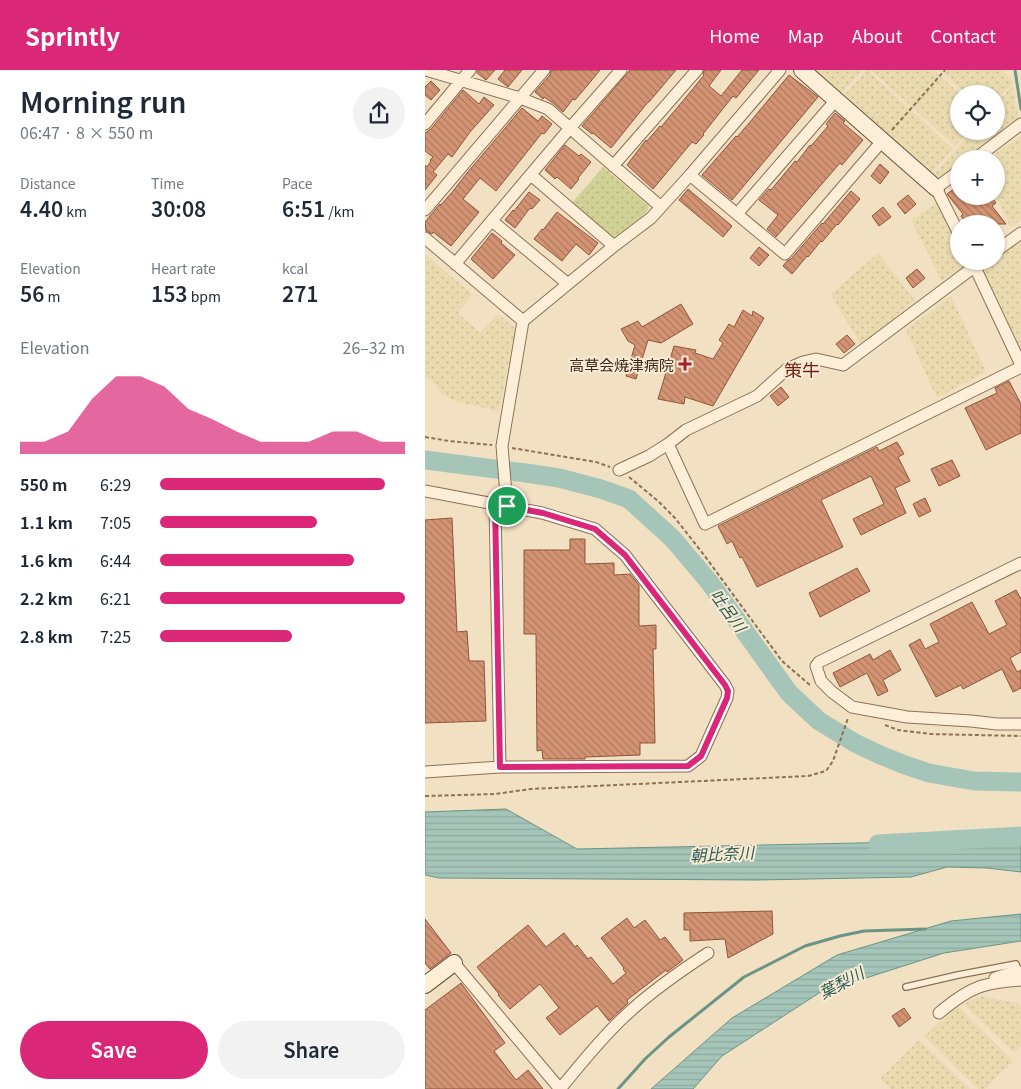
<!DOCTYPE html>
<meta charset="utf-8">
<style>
body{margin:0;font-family:Georgia,"Noto Sans JP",serif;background:#f2f2f3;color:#1f2937;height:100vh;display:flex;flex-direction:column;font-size:19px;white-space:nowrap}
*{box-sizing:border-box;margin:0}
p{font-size:16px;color:#747a83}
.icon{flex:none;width:28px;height:28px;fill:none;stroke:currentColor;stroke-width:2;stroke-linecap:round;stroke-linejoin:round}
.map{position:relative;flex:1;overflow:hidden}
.details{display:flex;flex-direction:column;background:#fff;width:425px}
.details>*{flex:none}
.fabs{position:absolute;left:525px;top:15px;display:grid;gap:10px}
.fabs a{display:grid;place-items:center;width:55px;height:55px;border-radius:50%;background:#fff;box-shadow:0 1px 4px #0004;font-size:25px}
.pin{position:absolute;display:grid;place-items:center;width:42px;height:42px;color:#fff;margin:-21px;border:2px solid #fff;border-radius:50%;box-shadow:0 1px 5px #0007}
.round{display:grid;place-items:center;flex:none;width:52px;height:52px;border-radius:26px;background:#f2f2f3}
.head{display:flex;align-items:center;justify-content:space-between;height:85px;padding:0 20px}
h1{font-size:28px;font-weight:600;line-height:38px}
.stats{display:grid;grid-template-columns:repeat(3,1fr);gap:8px;height:85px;padding:5px 20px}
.stats div{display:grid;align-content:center}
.stats b{font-size:21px;font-weight:600}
.stats small{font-size:14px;font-weight:400}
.stats p{font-size:14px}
.chart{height:140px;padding:10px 20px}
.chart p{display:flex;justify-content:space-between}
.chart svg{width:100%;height:90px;margin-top:5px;fill:#db2777;opacity:.7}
.primary-button{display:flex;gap:10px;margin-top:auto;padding:10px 20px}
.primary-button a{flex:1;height:58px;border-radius:30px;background:#db2777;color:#fff;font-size:20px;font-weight:600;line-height:58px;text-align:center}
.primary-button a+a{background:#f2f2f3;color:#1f2937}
ul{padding:0 20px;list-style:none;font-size:16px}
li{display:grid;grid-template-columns:80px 60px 1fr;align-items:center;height:38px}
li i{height:12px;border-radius:6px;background:#db2777}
header{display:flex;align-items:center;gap:30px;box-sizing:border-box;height:70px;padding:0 25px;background:#db2777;color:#fff}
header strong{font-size:24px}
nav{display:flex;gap:28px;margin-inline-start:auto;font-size:18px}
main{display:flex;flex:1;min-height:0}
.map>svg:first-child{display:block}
</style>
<header>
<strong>Sprintly</strong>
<nav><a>Home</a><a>Map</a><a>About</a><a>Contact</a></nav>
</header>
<main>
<section class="details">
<div class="head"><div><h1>Morning run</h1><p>06:47 · 8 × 550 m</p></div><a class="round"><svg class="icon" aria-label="share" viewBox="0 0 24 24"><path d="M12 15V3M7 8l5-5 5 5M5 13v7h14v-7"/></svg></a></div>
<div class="stats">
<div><p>Distance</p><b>4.40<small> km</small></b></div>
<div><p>Time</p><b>30:08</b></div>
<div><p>Pace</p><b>6:51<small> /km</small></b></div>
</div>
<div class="stats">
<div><p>Elevation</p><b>56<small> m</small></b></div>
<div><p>Heart rate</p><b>153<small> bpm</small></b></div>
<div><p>kcal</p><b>271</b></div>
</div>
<div class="chart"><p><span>Elevation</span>26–32 m</p>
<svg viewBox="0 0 160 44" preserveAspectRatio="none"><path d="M0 44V38L10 38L20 33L30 17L40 6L50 6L60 11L70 22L80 27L90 33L100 38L110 38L120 38L130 33L140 33L150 38L160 38V44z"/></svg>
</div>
<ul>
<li><b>550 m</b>6:29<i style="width:92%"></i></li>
<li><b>1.1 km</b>7:05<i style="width:64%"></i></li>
<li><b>1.6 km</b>6:44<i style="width:79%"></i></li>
<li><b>2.2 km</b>6:21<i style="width:100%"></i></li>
<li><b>2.8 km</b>7:25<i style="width:54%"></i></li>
</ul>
<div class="primary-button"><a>Save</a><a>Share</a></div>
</section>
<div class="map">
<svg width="596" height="1019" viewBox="0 0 596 1019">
<defs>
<pattern id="farmland-dots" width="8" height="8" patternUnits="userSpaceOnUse" patternTransform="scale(1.25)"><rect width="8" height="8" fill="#e9daaf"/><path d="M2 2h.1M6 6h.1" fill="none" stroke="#c9bb96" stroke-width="1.8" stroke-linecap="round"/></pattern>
<pattern id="park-dots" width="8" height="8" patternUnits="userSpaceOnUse" patternTransform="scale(1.25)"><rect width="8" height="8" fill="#d0d295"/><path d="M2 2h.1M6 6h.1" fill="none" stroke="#b4b480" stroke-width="1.8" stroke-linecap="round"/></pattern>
<pattern id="water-rules" width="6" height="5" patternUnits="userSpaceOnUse" patternTransform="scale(1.25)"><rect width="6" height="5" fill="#a5c5b9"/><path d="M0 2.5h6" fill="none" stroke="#8fa99f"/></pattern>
<pattern id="building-back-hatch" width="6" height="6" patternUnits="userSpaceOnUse" patternTransform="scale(1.25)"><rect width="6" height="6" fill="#d49474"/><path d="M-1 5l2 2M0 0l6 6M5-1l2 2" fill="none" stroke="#ad795f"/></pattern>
</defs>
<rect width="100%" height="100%" fill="#f2e0c2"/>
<path fill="url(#farmland-dots)" d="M379 0H438L411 29Z
M442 0 528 79 500 109 413 32Z
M446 0H509L535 24H534V61H543L530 76Z
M515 0H576L589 12 571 31V24H541Z
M587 16 594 49 543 89H534V96L511 113 505 109 547 61H571V34Z
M596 66V150L585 157 571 126V89H562Z
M511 133 534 176V191H542L543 194 517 211 486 150Z
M596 170V285L556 198 565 191H571V187Z
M453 183 490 231 436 275 406 224Z
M0 184 47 224 33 243 55 263 73 244 90 258 74 341 29 331 18 325 6 309 0 308Z
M526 226 561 302 512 328 481 260Z
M555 926 592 933 596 936V976L589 983 539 934Z
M533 936 588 991 560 1019H553L499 966Z
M494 970 545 1019H466L455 1009Z"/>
<path fill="url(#park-dots)" d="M178 97 223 135C223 136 224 137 223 139 222 145 195 163 189 167H186L146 134Z"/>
<path fill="url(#water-rules)" stroke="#6a9486" d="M81 739 152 779 479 772 596 769V802L562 798 522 797 486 807 333 810 14 808 0 805V742Z
M596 844V871L519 883 394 923 297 986 268 1019H226L307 948 412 885 526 851Z"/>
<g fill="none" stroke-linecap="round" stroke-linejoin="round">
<path stroke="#6a9486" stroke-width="3" d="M590 0 596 39
M193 1019 220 989 244 967 319 907 380 876 415 866 439 861 500 859"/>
<path stroke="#a5c5b9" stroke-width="19" d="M0 390 108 404 134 408 176 419 204 429 248 469 285 513 364 623 394 651 430 673 453 684 480 695 504 703 549 711 596 712
M453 774 596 766"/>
</g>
<path fill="url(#building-back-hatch)" stroke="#90553b" d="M52 0H70L61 10 52 3Z
M80 0H97L83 17 73 9Z
M126 0H175L162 16 150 30 148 29 138 42 128 33 119 27 118 29 110 22 125 5Z
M205 0H251L224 32H223L186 78 168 63 167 64 157 56Z
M279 0H296L284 16 296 26 317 0H334L311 28 308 26 278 64 279 65 271 74 267 72 228 119 202 95 221 70 222 71 235 56 236 57 267 20 279 5 278 4Z
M364 5 393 27 307 130 277 105 311 66 312 67 325 52Z
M6 11 15 20 6 30 0 25V17Z
M38 20 54 34 59 27 69 35 45 62 27 87 23 84 8 102 12 105 0 120V95L2 97 6 91 5 90 8 87 0 81V63L6 59Z
M97 38 113 51 117 46 127 54 119 64 117 63 71 121 55 108 38 129 54 142 26 176 8 162 7 164 1 161 0 152 15 134 16 135 28 121 42 103Z
M410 43 420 51 418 53 438 70 417 95 415 93 351 167 342 159 353 145 334 130 344 119 346 120 370 91 372 92 385 75 386 76 403 56 401 54Z
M140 75 154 86 156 84 166 92 153 108 154 109 146 119 132 107 130 109 120 100Z
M455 94 464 102 455 114 446 106Z
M534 115V126H566L571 133 567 136 581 154H562L555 146 545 154H542L536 146 538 144 522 124Z
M263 119 307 156 298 167 254 130Z
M426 121 435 129 413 155 412 154 397 172 396 171 383 187 382 186 367 204 358 196 362 191 366 189 397 153 398 154Z
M104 122 115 130 107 139 105 138 90 158 80 150 88 140 89 141Z
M483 125 491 134 480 144 472 134Z
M458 137 466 147 454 156 447 146Z
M132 142 173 173 164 185 151 174 137 191 109 169 117 159 118 160Z
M67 163 77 171 76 173 90 185 68 209 46 189Z
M334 177 344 185 334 196 325 188Z
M492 199 500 208 488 218 481 208Z
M256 234 268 254 236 273 223 270 211 309 201 306 210 275 203 271 196 259 213 251 217 257Z
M318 240 327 246 328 241 339 248 288 336 260 327 259 334 233 329 249 276 271 280 270 283 288 289 298 273 294 270 304 254 309 257Z
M422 265 430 274 419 283 411 274Z
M584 311 596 334V363L561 380 540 338 572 323 570 318Z
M356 317 364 327 353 336 345 326Z
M472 372 479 384 473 387 485 411 470 418 481 443 436 465 428 449 459 434 446 406 396 430 418 477 332 517 317 487 315 488 307 471 302 474 293 456 452 377 454 381Z
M527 390 535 406 514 416 506 399Z
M500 428 506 441 494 447 488 434Z
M27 448 32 562 42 561 44 591H59L61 651 0 653V450Z
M145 469H160V494L189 493V505L205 504 214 515V556L231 555V579H228L230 673H215V685L160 687V689H118L117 680 112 681 111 564H99V480H145Z
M432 498 445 521 395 547 384 523Z
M591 520 596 529V582L585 588 592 602 596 600V618L588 622 577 599 538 619 536 615 511 627 484 575 495 569 500 579 514 572 505 554 547 532 564 564 582 555 570 531Z
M465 580 476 600 458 610 463 621 453 626 442 603 415 617 408 603 445 584 448 590Z
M347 841 348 864 303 888 300 869 265 871V860H259V843Z
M202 848 209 858 220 850 235 870 240 867 258 890 242 902 241 900 202 930 203 933 184 951 172 936 135 965 121 948 134 938 115 914 85 939 73 925 74 924 52 897 103 855 121 877 139 863 150 877 152 875 163 889 166 887 188 914 201 903 198 899 199 898 176 868Z
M0 849 26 883 5 899 0 893Z
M36 913 80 973 69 981 91 1010 103 1000 118 1019H0V940Z
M479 938 486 948 474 957 467 946Z"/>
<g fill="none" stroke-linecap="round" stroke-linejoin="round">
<g stroke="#8e7057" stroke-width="8">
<path id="lane" d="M481 917 533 905 591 894 593 901"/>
</g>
<g stroke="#8e7057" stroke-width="13">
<path id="street" d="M1 0 95 28 123 39 236 137
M0 54 45 0
M550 89 596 54
M188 96 272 0
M534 101 511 118 534 164
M106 105 189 176
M265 105 360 184 458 70
M0 140 119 0
M312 144 411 30
M67 151 143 214
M0 168 98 251 189 176 226 148 265 105 355 0
M571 181 596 163
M547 191 596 295
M30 194 145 58 196 0
M243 374 280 454 596 297
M194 400 224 386 243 374 261 360 332 326 362 299 378 292 391 289 418 295 557 191
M0 421 117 443 170 459 200 485 300 615 303 621 302 628 276 686 263 696 75 697 0 702
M70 434 75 697
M82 436 77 376 98 251
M596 493 394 592 391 596 396 611 407 622 427 637 482 647 546 651 572 654H596
M29 893 135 1019C156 994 176 968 200 946 225 922 254 902 283 883
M570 908 592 901
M514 943C527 932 541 921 557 916 570 912 583 911 596 910"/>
</g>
<g stroke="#70513a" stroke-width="18">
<path id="secondary" d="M377 0 511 118
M0 915 29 893"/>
</g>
<path stroke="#8e7057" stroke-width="2" stroke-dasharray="4 2.5" stroke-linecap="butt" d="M467 60 520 0
M0 367 24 371 67 375
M87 378 171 392 185 397
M204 407 233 431 250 448 279 485 357 591 386 616
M460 655 473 660 505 664 596 666
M0 726 70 724 106 719 383 706 401 701 408 691 423 648"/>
<use href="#lane" stroke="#fceed7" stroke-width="5.5"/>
<use href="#street" stroke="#fceed7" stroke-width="11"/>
<use href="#secondary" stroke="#fceed7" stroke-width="16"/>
</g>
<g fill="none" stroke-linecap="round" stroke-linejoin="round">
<g stroke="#fff" stroke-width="10">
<path id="route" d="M70 434 118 443 170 459 200 485 300 615 303 621 302 628 276 686 263 696 75 697Z"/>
</g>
<use href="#route" stroke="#db2777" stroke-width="6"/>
</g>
<path fill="#a4212d" stroke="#f9ead3" stroke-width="2" d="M257.5 286.5h5v5h5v5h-5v5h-5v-5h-5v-5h5z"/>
<g text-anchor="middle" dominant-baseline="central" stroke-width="4" stroke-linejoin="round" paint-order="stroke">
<g font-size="15" fill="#3d291d" stroke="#f9ead3" text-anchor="end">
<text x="249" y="294">高草会焼津病院</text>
</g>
<g font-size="16" font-style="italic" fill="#2b5e56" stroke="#f9ead3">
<text transform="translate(304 540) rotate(54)">吐呂川</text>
<text transform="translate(297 783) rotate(-3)">朝比奈川</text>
<text transform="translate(416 912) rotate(-28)">葉梨川</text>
</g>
<g font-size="18" fill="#6e2218" stroke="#f9ead3">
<text x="377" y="299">策牛</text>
</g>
</g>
</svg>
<div class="fabs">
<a><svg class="icon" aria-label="locate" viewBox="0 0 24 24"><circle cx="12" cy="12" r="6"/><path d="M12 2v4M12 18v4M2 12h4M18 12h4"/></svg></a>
<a>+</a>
<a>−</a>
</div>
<div class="pin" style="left:82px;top:436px;background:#1e9e55"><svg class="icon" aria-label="arrive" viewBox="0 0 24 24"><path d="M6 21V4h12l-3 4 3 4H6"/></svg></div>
</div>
</main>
